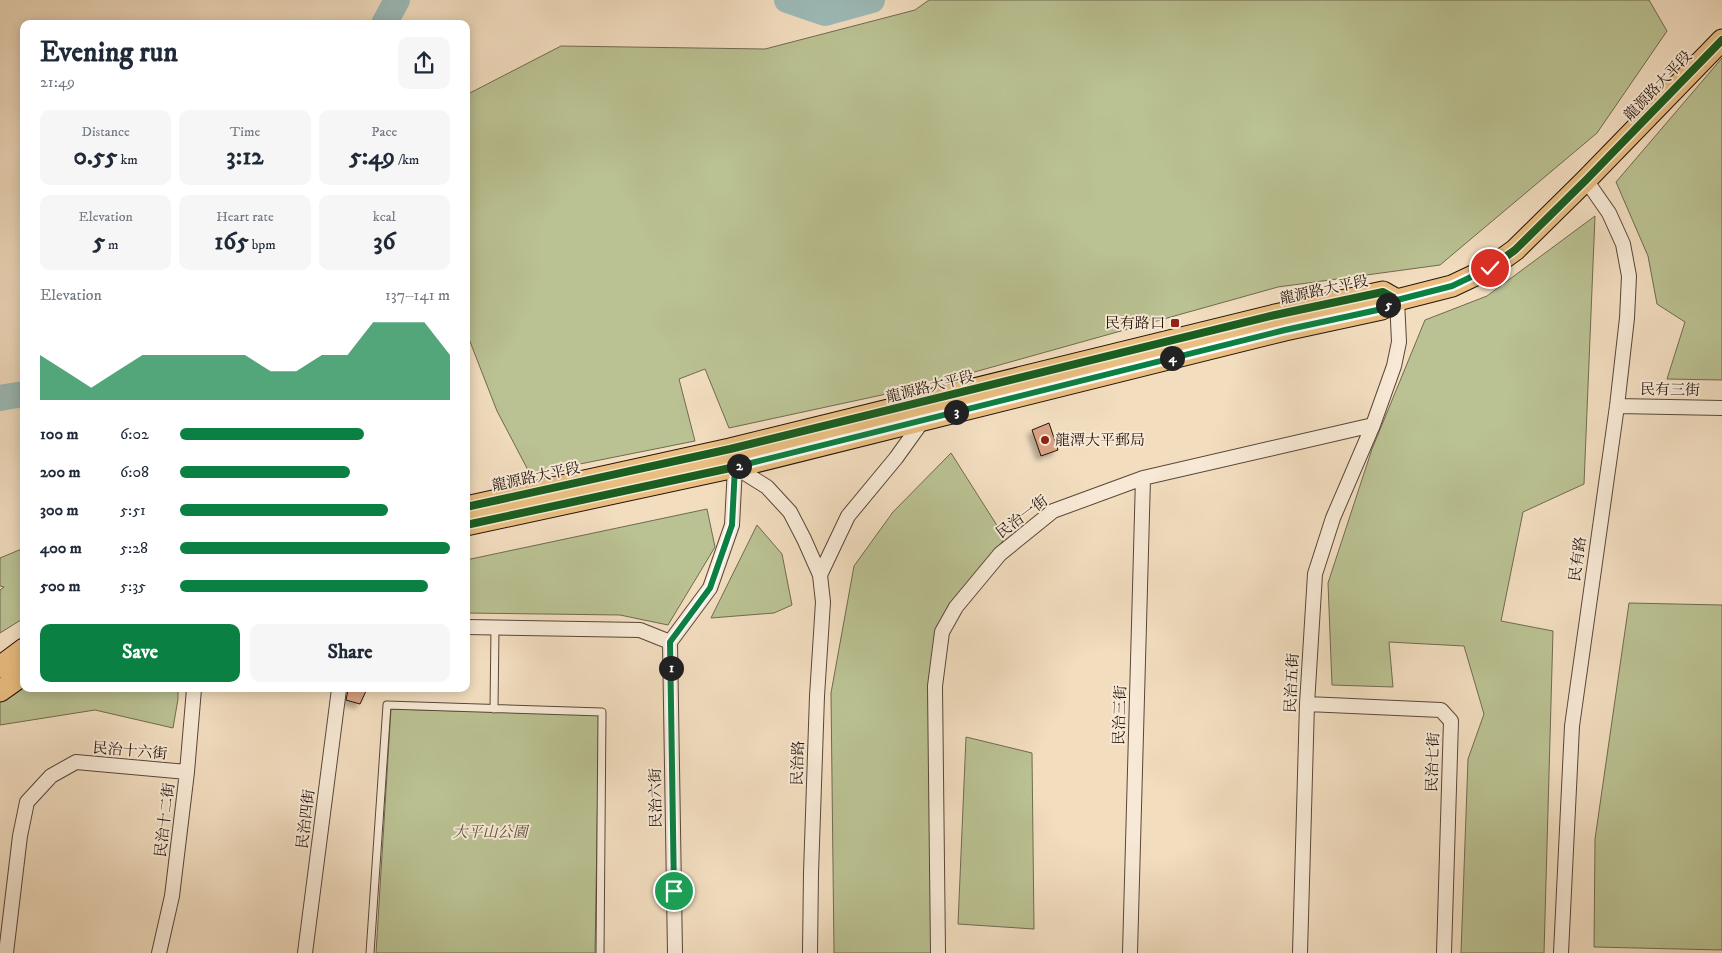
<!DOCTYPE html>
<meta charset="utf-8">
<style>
body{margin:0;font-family:"IM FELL DW Pica","Noto Serif TC",serif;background:#f6f6f7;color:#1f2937;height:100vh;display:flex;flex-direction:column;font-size:19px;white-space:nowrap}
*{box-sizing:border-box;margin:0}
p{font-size:16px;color:#747a83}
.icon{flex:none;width:28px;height:28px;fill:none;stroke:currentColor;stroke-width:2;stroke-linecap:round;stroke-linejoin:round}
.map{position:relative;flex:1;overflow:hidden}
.details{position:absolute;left:20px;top:20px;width:450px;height:672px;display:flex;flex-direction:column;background:#fff;border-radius:10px;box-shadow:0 2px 12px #0003}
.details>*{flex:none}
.pin{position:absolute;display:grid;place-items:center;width:42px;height:42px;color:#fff;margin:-21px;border:2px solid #fff;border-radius:50%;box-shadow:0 1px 5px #0007}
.km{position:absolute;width:25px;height:25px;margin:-12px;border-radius:50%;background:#222;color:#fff;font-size:14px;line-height:25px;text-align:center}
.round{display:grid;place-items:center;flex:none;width:52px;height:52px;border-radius:10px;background:#f6f6f7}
.summary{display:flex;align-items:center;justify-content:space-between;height:85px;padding:0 20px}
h1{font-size:28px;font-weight:800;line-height:38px}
.metrics{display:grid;grid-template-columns:repeat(3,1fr);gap:8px;height:85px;padding:5px 20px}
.metrics div{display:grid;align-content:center;border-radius:10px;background:#f6f6f7;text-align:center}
.metrics b{font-size:25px;font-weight:800}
.metrics small{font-size:14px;font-weight:400}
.metrics p{font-size:14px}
.chart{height:140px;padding:10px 20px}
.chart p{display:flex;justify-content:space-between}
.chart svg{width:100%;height:90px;margin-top:5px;fill:#0b8043;opacity:.7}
.primary-button{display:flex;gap:10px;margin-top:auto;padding:10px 20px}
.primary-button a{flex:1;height:58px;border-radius:10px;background:#0b8043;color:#fff;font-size:20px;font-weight:800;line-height:58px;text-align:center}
.primary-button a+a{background:#f6f6f7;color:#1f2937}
ul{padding:0 20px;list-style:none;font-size:16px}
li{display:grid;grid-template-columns:80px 60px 1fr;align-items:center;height:38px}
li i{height:12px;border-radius:6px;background:#0b8043}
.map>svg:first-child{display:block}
</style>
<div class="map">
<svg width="1722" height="953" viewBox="0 0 1722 953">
<defs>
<filter id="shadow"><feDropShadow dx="-4.5" dy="4.5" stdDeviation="2.5" flood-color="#0004"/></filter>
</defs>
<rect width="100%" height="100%" fill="#f2ddbf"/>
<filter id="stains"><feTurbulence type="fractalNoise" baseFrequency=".004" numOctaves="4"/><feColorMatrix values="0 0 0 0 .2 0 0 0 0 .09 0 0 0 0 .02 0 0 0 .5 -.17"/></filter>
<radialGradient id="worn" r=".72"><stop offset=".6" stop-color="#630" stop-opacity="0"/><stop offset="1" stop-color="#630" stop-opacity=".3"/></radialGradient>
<path fill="#bac192" stroke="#706a50" d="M929 0H1649L1667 31 1597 133 1440 265 1278 287 928 385 729 428 705 369 679 379 695 441 530 474 497 411 469 339 466 340V95L561 46 765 49 915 10Z
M1722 58V380L1667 379 1685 322 1657 304 1648 256 1616 182Z
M1595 216 1584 484 1523 512 1501 621 1553 631 1544 953H1461L1468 759 1484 714 1464 646 1389 642 1393 687 1332 685 1328 583 1372 449 1425 320 1487 296Z
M951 453 1005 538 945 619 933 801 931 953H834L831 693 854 566 893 512Z
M707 509 715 547 668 625 620 615 466 613V560Z
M757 525 782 554 792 605 774 613 711 618Z
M24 548V618L0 633V590L4 587 0 586V558Z
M1629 603 1722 605V950L1594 947 1595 839Z
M24 675V689H178V699L173 728 95 710 0 725V692Z
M391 709 599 715 595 953H376Z
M966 737 1032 753 1034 929 958 924Z"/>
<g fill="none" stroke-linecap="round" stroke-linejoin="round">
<path stroke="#9cbbb8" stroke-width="26" d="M787 0 825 13 872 0
M384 24 397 0
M0 398 24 394"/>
</g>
<path fill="#d9a184" stroke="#26140d" filter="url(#shadow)" d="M1049 423 1058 450 1041 456 1032 430Z
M348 690 366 691 360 704 346 700Z"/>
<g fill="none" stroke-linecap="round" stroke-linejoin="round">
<g stroke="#59463a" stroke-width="9">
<path id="lane" d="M494 709 495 628
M370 953 387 705 602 712 600 953"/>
</g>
<g stroke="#59463a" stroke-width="16">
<path id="street" d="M1617 406 1722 408
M734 464 735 467 767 487 790 512 804 539 820 575 823 602 817 696 811 873 810 953
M820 575 848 516 896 458 924 419
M466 627 640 630 670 642
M670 642 675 953
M670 642 710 588 732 525 735 467
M1307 704 1441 710 1451 721 1444 953
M6 953 20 836 27 802 51 776 76 762 187 772
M159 953 172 896 187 772 194 689
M305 953 339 689
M938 953 935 686 942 632 956 607 1000 554 1053 511 1143 478 1373 425 1394 366 1399 342 1397 300
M1130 953 1143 478
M1300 953 1307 704 1315 574 1333 518 1373 425
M1561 953 1572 726 1617 406 1627 318 1629 276 1623 244 1609 213 1586 180"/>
</g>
<g stroke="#26140d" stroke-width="23">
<path id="primary" d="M466 507 730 449 1275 315 1383 292 1397 300
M466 525 735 467 1285 330 1382 309 1397 300 1452 286 1490 268 1515 250 1586 180 1722 40
M0 667 24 649
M0 691 24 674"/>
</g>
<use href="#lane" stroke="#f7e9d5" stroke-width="7"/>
<use href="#street" stroke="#f7e9d5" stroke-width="14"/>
<use href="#primary" stroke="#e9be80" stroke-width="21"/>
<g stroke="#f7e9d5" stroke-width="11">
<path id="cycleway" d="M466 507 730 449 1275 315 1383 292 1397 300
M466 525 735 467 1285 330 1382 309 1397 300 1452 286 1490 268 1515 250 1586 180 1722 40"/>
</g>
<use href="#cycleway" stroke="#1b5e20" stroke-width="8"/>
</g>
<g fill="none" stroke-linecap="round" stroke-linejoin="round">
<g stroke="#fff" stroke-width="10">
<path id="route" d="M674 891 670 642 710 588 732 525 735 467 1285 330 1382 309 1397 300 1452 286 1490 268"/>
</g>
<use href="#route" stroke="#0b8043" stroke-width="6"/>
</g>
<g fill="#8f2418" stroke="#f7e9d5" stroke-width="2">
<rect x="1170" y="318" width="10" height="10" rx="2.5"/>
<circle cx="1045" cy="440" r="5"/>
</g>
<g text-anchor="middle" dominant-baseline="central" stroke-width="4" stroke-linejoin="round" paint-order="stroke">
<g font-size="15" fill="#26140d" stroke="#f7e9d5">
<text transform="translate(1658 86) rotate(-46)">龍源路大平段</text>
<text transform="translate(1324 290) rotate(-12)">龍源路大平段</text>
<text transform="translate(930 387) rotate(-14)">龍源路大平段</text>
<text transform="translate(1670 390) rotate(1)">民有三街</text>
<text transform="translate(536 477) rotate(-12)">龍源路大平段</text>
<text transform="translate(1022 517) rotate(-37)">民治一街</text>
<text transform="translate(1578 559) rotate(-82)">民有路</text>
<text transform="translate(1292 683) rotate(-87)">民治五街</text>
<text transform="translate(1120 715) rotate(-88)">民治三街</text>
<text transform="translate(130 751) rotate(5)">民治十六街</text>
<text transform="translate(1433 762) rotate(-88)">民治七街</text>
<text transform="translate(798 763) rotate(-88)">民治路</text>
<text transform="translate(656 798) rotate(-91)">民治六街</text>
<text transform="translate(306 819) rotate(-83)">民治四街</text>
<text transform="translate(165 820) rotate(-83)">民治十二街</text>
</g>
<g font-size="15" fill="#26140d" stroke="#f7e9d5" text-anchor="end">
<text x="1165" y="323">民有路口</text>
<text x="1055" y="440" text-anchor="start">龍潭大平郵局</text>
</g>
<g font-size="15" font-style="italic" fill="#5a513c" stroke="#f7e9d5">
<text x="490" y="832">大平山公園</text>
</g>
</g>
<rect width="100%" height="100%" filter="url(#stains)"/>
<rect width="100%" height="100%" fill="url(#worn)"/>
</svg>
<div class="pin" style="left:674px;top:891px;background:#1e9e55"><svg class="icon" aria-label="arrive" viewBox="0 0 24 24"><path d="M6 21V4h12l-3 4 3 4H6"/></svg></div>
<div class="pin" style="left:1490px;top:268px;background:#d93025"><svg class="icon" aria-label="check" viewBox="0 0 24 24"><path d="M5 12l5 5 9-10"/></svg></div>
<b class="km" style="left:671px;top:668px">1</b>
<b class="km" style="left:739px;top:466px">2</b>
<b class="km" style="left:956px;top:412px">3</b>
<b class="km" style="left:1172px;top:358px">4</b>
<b class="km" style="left:1388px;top:305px">5</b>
<section class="details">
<div class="summary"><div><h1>Evening run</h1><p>21:49</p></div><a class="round"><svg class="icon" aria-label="share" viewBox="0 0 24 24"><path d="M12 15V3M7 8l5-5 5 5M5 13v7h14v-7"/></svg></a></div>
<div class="metrics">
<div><p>Distance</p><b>0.55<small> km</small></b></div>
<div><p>Time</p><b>3:12</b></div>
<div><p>Pace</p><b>5:49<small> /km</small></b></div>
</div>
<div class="metrics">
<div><p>Elevation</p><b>5<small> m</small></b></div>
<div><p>Heart rate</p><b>165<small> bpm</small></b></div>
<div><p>kcal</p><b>36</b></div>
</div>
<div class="chart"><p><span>Elevation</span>137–141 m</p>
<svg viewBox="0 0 160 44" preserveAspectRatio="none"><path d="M0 44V22L10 30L20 38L30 30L40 22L50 22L60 22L70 22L80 22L90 30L100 30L110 22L120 22L130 6L140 6L150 6L160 22V44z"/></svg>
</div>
<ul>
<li><b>100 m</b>6:02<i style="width:68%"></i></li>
<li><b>200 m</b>6:08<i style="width:63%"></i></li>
<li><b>300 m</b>5:51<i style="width:77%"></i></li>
<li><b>400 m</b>5:28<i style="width:100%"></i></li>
<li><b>500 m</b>5:35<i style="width:92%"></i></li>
</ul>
<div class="primary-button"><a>Save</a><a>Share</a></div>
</section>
</div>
